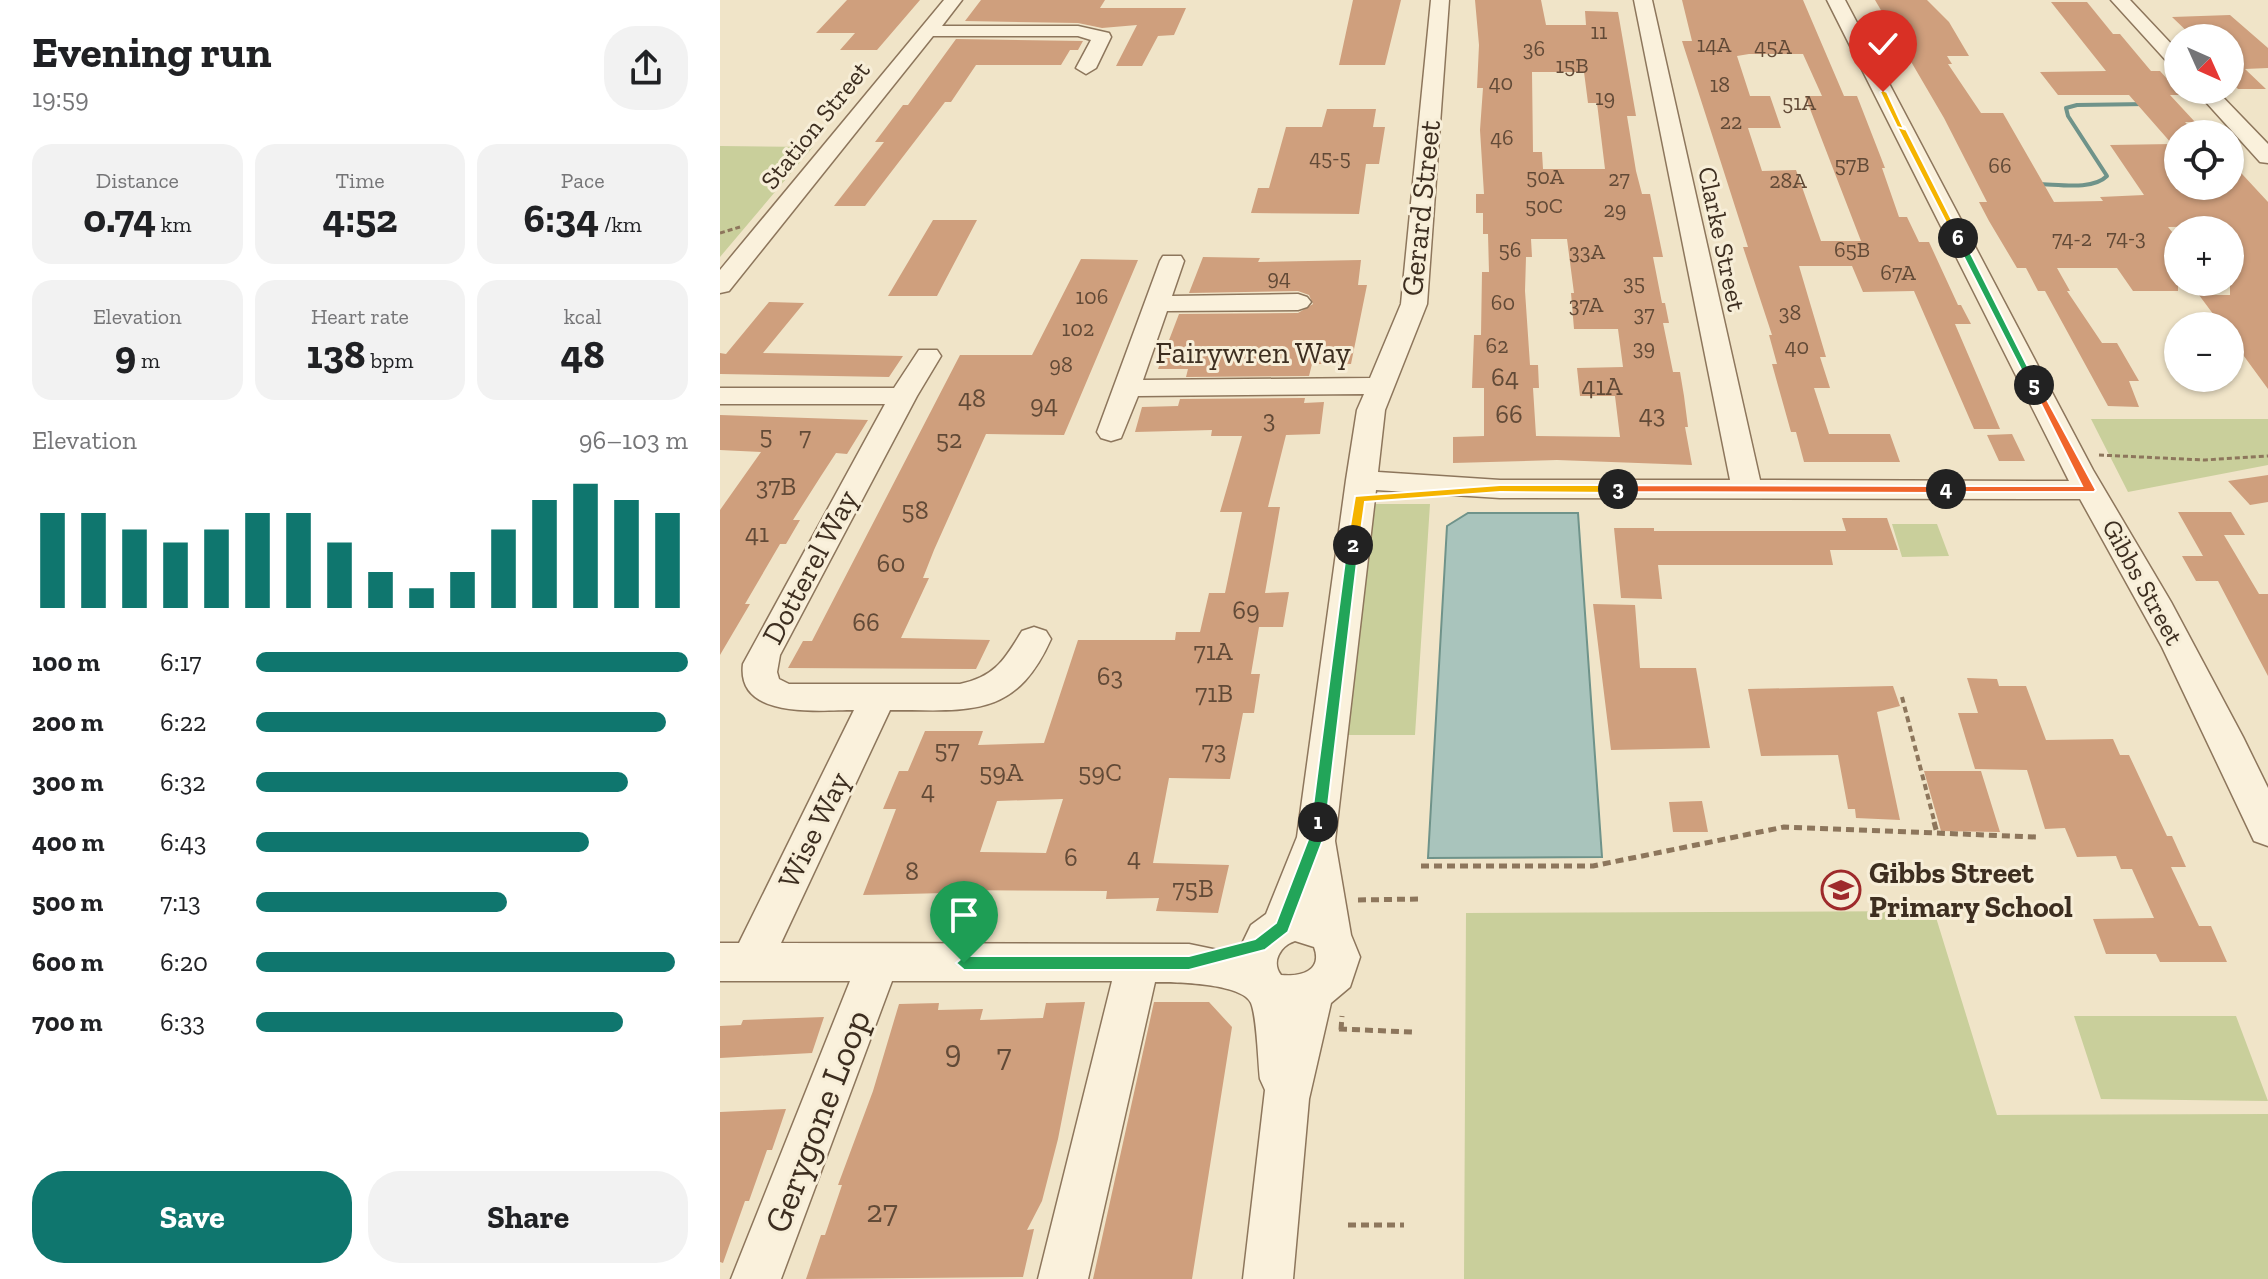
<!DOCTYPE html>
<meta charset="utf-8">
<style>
body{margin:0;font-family:"Zilla Slab",serif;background:#f2f2f2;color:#202124;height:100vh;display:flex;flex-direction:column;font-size:30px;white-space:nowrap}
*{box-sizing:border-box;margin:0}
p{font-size:26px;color:#757577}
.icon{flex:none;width:44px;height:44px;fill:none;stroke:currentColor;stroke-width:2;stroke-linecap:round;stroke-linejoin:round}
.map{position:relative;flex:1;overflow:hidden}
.details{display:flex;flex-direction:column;background:#fff;width:720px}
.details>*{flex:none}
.needle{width:52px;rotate:135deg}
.tools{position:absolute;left:1444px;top:24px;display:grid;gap:16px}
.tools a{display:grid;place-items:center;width:80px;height:80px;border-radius:50%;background:#fff;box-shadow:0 2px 6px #0004;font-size:40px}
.pin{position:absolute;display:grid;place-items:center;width:68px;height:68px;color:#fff;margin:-82px -34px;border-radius:50% 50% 50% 0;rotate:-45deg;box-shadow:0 0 8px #0007}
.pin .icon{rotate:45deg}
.km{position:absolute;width:40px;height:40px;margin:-20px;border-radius:50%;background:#222;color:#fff;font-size:22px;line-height:40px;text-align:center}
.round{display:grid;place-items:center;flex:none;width:84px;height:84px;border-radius:32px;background:#f2f2f2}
.head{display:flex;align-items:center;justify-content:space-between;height:136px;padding:0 32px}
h1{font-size:44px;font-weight:700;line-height:60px}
.stats{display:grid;grid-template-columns:repeat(3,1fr);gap:12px;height:136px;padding:8px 32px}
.stats div{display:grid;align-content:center;border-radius:20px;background:#f2f2f2;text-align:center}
.stats b{font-size:40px;font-weight:700}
.stats small{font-size:22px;font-weight:400}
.stats p{font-size:22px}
.chart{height:224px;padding:16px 32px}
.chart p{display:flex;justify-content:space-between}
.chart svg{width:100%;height:144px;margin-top:8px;stroke:#0f766e;stroke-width:6}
.action{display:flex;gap:16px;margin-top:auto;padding:16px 32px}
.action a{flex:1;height:92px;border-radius:32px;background:#0f766e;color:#fff;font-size:32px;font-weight:700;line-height:92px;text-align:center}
.action a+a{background:#f2f2f2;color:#202124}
ul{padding:0 32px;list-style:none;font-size:26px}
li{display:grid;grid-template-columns:128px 96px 1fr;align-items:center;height:60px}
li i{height:20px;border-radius:10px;background:#0f766e}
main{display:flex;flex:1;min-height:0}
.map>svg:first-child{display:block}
</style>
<main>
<section class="details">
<div class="head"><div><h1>Evening run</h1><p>19:59</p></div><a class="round"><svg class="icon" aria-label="share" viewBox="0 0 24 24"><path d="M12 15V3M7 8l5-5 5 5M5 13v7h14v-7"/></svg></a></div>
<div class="stats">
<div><p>Distance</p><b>0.74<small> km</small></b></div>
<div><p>Time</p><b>4:52</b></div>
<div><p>Pace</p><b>6:34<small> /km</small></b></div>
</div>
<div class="stats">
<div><p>Elevation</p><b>9<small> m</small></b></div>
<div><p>Heart rate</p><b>138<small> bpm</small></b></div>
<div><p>kcal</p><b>48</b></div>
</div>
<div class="chart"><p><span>Elevation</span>96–103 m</p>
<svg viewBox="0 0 160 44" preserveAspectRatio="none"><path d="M5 44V15M15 44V15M25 44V20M35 44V24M45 44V20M55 44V15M65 44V15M75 44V24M85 44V33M95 44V38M105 44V33M115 44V20M125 44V11M135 44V6M145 44V11M155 44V15"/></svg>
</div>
<ul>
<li><b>100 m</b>6:17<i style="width:100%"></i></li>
<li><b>200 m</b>6:22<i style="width:95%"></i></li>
<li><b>300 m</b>6:32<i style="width:86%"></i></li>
<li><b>400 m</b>6:43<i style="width:77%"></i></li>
<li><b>500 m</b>7:13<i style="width:58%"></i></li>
<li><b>600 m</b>6:20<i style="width:97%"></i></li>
<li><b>700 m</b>6:33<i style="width:85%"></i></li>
</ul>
<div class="action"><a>Save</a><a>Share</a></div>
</section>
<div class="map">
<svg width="1548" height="1279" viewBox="0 0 1548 1279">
<rect width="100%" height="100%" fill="#f0e4c8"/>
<path fill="#c9cf9b" d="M0 146 93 147 0 257Z
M1371 419H1548V465L1408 492Z
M648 504H710L695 735H621Z
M1172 524H1217L1229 556 1182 557Z
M1214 911 1277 1115 1548 1114V1279H744L746 913Z
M1354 1016H1516L1548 1101 1381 1099Z"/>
<path fill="#a9c4bc" stroke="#6f938a" stroke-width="2" d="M748 513H858L882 857 708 858 727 526Z"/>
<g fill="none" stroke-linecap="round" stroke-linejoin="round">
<path stroke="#6f938a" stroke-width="4" d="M1317 184C1337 184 1372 191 1387 176L1348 116 1346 108 1357 105 1427 104"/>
</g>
<path fill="#cf9f7d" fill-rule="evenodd" d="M127 0H200L157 50H120L135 33H96Z
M261 0H385L380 8H466L454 35 438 36 422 66H396L417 25 382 28 358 23 245 21Z
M633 0H681L665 65H619Z
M755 0H821L826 25H866L865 11 898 12 916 116H907L916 171 922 194H930L943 257H933L942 303H945L949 323H943L953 372H960L964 396 968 427H965L972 465 837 460 733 463V437L764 436V388H752L754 335H761L762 272H769L768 234H763V213H756V194H764L760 130 763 88H757L759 45ZM812 72H864L868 103H877L885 169H823L822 152H813ZM811 239H847L854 293H851L854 329H898L903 367 857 368 860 396H895L900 437 816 436 813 388H819L818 365H810L805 291 806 257H812Z
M962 0H1083L1124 96H1137L1165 168H1162L1179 217H1187L1199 242H1209L1238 305H1241L1251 324H1235L1280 429H1254L1194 291 1143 292 1132 266H1079L1106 357H1100L1110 388H1094L1109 434H1170L1180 462H1084L1076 432H1071L1052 364H1057L1049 335H1052L1023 247H1028L962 41H972ZM1029 54H1083L1102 96H1085L1141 241H1101L1076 170 1042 171 1028 128H1061L1050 96H1030L1017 56Z
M1155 0H1207L1229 22 1249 56H1227L1232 64H1228L1261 113H1283L1334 202 1383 201 1380 197 1424 195 1390 145 1452 144 1409 95H1338L1320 72 1386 71 1331 2H1367L1393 34H1400L1431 71H1440L1462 95H1450L1475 122H1465L1476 134H1458V186H1510V161L1548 202V389L1510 337V326H1502L1479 295H1510V226L1448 227 1458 239V291H1413L1397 268H1337L1350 291H1347L1382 343H1397L1419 381H1409L1419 407 1388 406 1325 291H1318L1306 268H1297L1269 221 1259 202H1267L1224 118Z
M1510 15 1548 48V68L1525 69 1546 89H1518L1510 81V38H1474L1452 17Z
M236 39 363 41 358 50H350L341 65H256L231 102H225L145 206H114L164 142H155L183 105H188Z
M607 109H656L653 127H665L659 164H646L639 214 531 213 538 188H549L566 127H602Z
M213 220H257L217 296H168Z
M483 257 540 258 538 262 641 260 638 285H647L631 364H592L589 376 466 377 468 369H438L459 314 578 313 593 304 589 295 578 291 469 293Z
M361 259 418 260 344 435 266 434 214 550 203 578H209L181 638 270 640 256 669 68 668 83 641H92L240 355H312Z
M49 302 84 303 43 353 183 356 169 377 0 374V353L6 354Z
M585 398 584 403 604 402 600 434 566 435 548 507H560L545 593 569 592 563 627H539L531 674H540L534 713H523L510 779 449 778 433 863 509 865 498 913 436 911 439 898 386 899 387 891 227 890 226 893 143 895 176 809H163L179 771H188L205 731H263L258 745 324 743 358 640H455L456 632H480L489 593H505L522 512H500L522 436H491L492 430 415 432 422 407 458 406 460 399ZM343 799 326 853 260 852 277 801Z
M0 415 148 420 127 454 116 453 101 476 73 520H80L66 544H60L25 604H30L0 655V510L41 452 0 450Z
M1292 434 1305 461H1279L1267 435Z
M1548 475V502L1530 505 1508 481Z
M1458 512H1511L1525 535H1504L1539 594H1548V676L1498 581H1476L1462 556H1483Z
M1122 518H1167L1178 550H1110L1113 565H938L942 599 901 598 894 528H934V531H1126Z
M873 604 915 605 920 668H976L990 748 891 750Z
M1247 678 1277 679 1279 686H1306L1326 740 1393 739 1400 755H1409L1447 836H1452L1466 867H1451L1479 926H1491L1507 962H1440L1436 954H1386L1373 919 1434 918 1412 869H1401L1396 856 1357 857 1345 828 1325 829 1307 770 1255 769 1238 713H1258Z
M1173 686 1180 706 1157 712 1180 820 1136 818 1135 809H1128L1118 755 1041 756 1028 689Z
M1204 771H1261L1280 832 1221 831Z
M982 801 988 832H953L949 802Z
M365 1002 338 1139 322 1201 307 1230 314 1229 303 1277 86 1279 101 1235H105L122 1185H118L153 1091 179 1004 219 1003 218 1010 263 1009 260 1020 323 1018 326 1003Z
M434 1002H489L512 1027 472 1279H373Z
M104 1017 92 1053 0 1058V1026L21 1025 23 1020Z
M66 1109 52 1150H47L29 1201H25L3 1263 0 1262V1112Z"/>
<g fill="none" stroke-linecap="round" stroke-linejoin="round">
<g stroke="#8d765c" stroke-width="3">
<path id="minor" d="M224 0H242L222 26H358L389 33 391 37 376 68 366 74 356 68 371 40 358 36H213L9 291 0 293V270Z
M711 0H729L707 304 665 410 658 472 780 480H1010L914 0H932L1040 480 1349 481 1107 0H1125L1373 470 1451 602 1523 737 1548 788V846L1534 841 1442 647 1360 499 780 498 656 490 615 841 631 935 640 957 630 987 611 1003 589 1099 573 1279H523L545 1090 540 1079C538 1062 537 1017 531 1003 522 983 455 982 435 982L368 1279H318L392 981H172L61 1279H11L130 981H0V943H19L134 710C100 710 16 720 23 664L165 404H0V388H174L199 350H217L221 356 197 396 60 655 57 672 59 679 69 684H240C275 677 285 659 302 631L314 627 326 631 331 639C295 720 248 710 170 710L61 943 469 944 517 954 531 925 546 914 577 837 626 480 637 410 644 394 418 396 401 438 391 441 381 438 377 432 440 261 443 256H461L464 261 452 296 578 294 587 297 591 302 587 307 578 310 447 311 423 380 650 378 681 304ZM575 941 594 947C603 971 581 977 561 975 551 962 560 946 575 941Z
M1391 0H1410L1458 51V68L1451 66Z
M1475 90H1496L1548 144V163L1540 162Z"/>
</g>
<path stroke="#8d765c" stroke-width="3" stroke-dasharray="5 3" stroke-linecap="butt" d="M0 233 20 227
M1379 455 1485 460 1548 456"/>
<path stroke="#8d765c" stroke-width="4" stroke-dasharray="6 4" stroke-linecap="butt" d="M1182 697 1215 824"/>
<path stroke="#8d765c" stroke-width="5" stroke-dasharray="8 5" stroke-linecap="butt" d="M1214 822 1217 833
M701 866H873L1064 827 1316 837
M638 900 700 899
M619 1029 692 1032
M621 1030 622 1016
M628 1225H684"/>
<use href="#minor" fill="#faf1dc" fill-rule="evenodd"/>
</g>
<path fill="#22a559" stroke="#fff" stroke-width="2" d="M598 816 606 822 604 837 568 932 545 950 469 970H244L236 963 244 956H469L535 939 556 923 589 837 591 822Z"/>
<path fill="#22a559" stroke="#fff" stroke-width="2" d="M633 541 639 545 606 822 598 828 591 822 627 545Z"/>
<path fill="#f5b400" stroke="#fff" stroke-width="2" d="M780 485H898L903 489 898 493 780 492 645 502 639 545 633 549 627 545 635 496Z"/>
<path fill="#f0652b" stroke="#fff" stroke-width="2" d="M898 485 1226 486 1232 489 1226 493 894 492 892 489Z"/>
<path fill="#f0652b" stroke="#fff" stroke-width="2" d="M1310 382 1319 385 1376 490 1374 492H1222L1220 489 1226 486H1362Z"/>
<path fill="#22a559" stroke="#fff" stroke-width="2" d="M1238 235 1243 238 1318 387 1309 385 1234 238Z"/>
<path fill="#f5b400" stroke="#fff" stroke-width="2" d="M1181 125 1185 127 1242 240 1234 238 1177 127Z"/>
<path fill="#f5b400" stroke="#fff" stroke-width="2" d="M1163 90 1167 92 1184 129 1177 127 1160 92Z"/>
<defs>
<g id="school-ring" transform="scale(2)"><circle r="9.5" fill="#f7eed8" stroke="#9e2a2b" stroke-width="1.5"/><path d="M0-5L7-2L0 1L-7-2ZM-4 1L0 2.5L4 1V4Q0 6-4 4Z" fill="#9e2a2b"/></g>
</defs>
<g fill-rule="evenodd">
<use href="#school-ring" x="1121" y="890"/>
</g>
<g text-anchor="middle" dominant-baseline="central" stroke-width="6" stroke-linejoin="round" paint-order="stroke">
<g font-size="22" fill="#624a37">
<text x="879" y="31">11</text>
<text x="994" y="44">14A</text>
<text x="1053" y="46">45A</text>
<text x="814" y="48">36</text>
<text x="852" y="65">15B</text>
<text x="781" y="82">40</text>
<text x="1000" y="84">18</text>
<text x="885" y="97">19</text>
<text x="1079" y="102">51A</text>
<text x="1011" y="121">22</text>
<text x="782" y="137">46</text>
<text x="610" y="157">45-5</text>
<text x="1132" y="164">57B</text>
<text x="1280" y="165">66</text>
<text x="825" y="176">50A</text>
<text x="899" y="178">27</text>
<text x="1068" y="180">28A</text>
<text x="824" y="205">50C</text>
<text x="895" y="209">29</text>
<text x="1406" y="237">74-3</text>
<text x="1352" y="238">74-2</text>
<text x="790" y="249">56</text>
<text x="1132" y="249">65B</text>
<text x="867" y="251">33A</text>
<text x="1178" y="272">67A</text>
<text x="559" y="277">94</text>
<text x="914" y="282">35</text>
<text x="372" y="296">106</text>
<text x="783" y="302">60</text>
<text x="866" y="304">37A</text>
<text x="1070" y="312">38</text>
<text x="924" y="313">37</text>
<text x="358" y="328">102</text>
<text x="777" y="345">62</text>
<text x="1077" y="346">40</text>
<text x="924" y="347">39</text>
<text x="341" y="364">98</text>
</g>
<g font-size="26" fill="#3d2e20" stroke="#f7eed8">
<text transform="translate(95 125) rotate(-51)">Station Street</text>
<text transform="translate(1002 239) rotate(78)">Clarke Street</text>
<text transform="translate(1423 582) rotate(61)">Gibbs Street</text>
</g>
<g font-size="26" fill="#624a37">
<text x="785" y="377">64</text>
<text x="882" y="386">41A</text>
<text x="252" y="398">48</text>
<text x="324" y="404">94</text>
<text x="789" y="414">66</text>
<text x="932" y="414">43</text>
<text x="549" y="419">3</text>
<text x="46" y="435">5</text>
<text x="85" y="436">7</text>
<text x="229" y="439">52</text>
<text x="56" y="486">37B</text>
<text x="195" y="510">58</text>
<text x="37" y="533">41</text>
<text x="171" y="563">60</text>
<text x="526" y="610">69</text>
<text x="146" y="622">66</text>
<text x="493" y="651">71A</text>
<text x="390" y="676">63</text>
<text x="494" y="693">71B</text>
<text x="227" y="749">57</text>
<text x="494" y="750">73</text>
<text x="281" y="772">59A</text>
<text x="380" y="772">59C</text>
<text x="208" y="790">4</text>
<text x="351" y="857">6</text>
<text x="414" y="857">4</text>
<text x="192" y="871">8</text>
<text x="473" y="888">75B</text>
</g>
<g font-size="30" fill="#3d2e20" stroke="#f7eed8">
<text transform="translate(701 208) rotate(-84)">Gerard Street</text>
<text x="533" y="353">Fairywren Way</text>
<text transform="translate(90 567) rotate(-62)">Dotterel Way</text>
<text transform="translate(94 830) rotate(-64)">Wise Way</text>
</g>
<g font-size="30" font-weight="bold" fill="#3d2e20" stroke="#f7eed8" text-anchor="start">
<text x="1149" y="873">Gibbs Street<tspan x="1149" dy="34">Primary School</tspan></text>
</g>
<g font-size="32" fill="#624a37">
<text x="233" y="1051">9</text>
<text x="284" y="1055">7</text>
<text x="162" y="1211">27</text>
</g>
<g font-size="36" fill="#3d2e20" stroke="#f7eed8">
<text transform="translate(97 1121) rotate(-69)">Gerygone Loop</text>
</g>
</g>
</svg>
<div class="tools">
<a><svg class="needle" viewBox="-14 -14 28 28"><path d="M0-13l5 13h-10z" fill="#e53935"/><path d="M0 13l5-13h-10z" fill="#757577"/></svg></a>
<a><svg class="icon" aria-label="locate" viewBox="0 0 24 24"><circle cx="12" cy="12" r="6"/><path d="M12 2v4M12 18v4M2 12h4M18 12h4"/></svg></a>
<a>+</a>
<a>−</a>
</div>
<div class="pin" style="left:244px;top:963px;background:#1e9e55"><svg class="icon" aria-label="arrive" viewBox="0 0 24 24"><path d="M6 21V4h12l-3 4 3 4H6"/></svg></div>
<div class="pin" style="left:1163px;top:92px;background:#d93025"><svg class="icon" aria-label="check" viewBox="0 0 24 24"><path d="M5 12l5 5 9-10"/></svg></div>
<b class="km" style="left:598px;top:822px">1</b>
<b class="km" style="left:633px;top:545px">2</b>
<b class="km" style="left:898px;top:489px">3</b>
<b class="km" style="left:1226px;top:489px">4</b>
<b class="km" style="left:1314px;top:385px">5</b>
<b class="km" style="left:1238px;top:238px">6</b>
</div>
</main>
